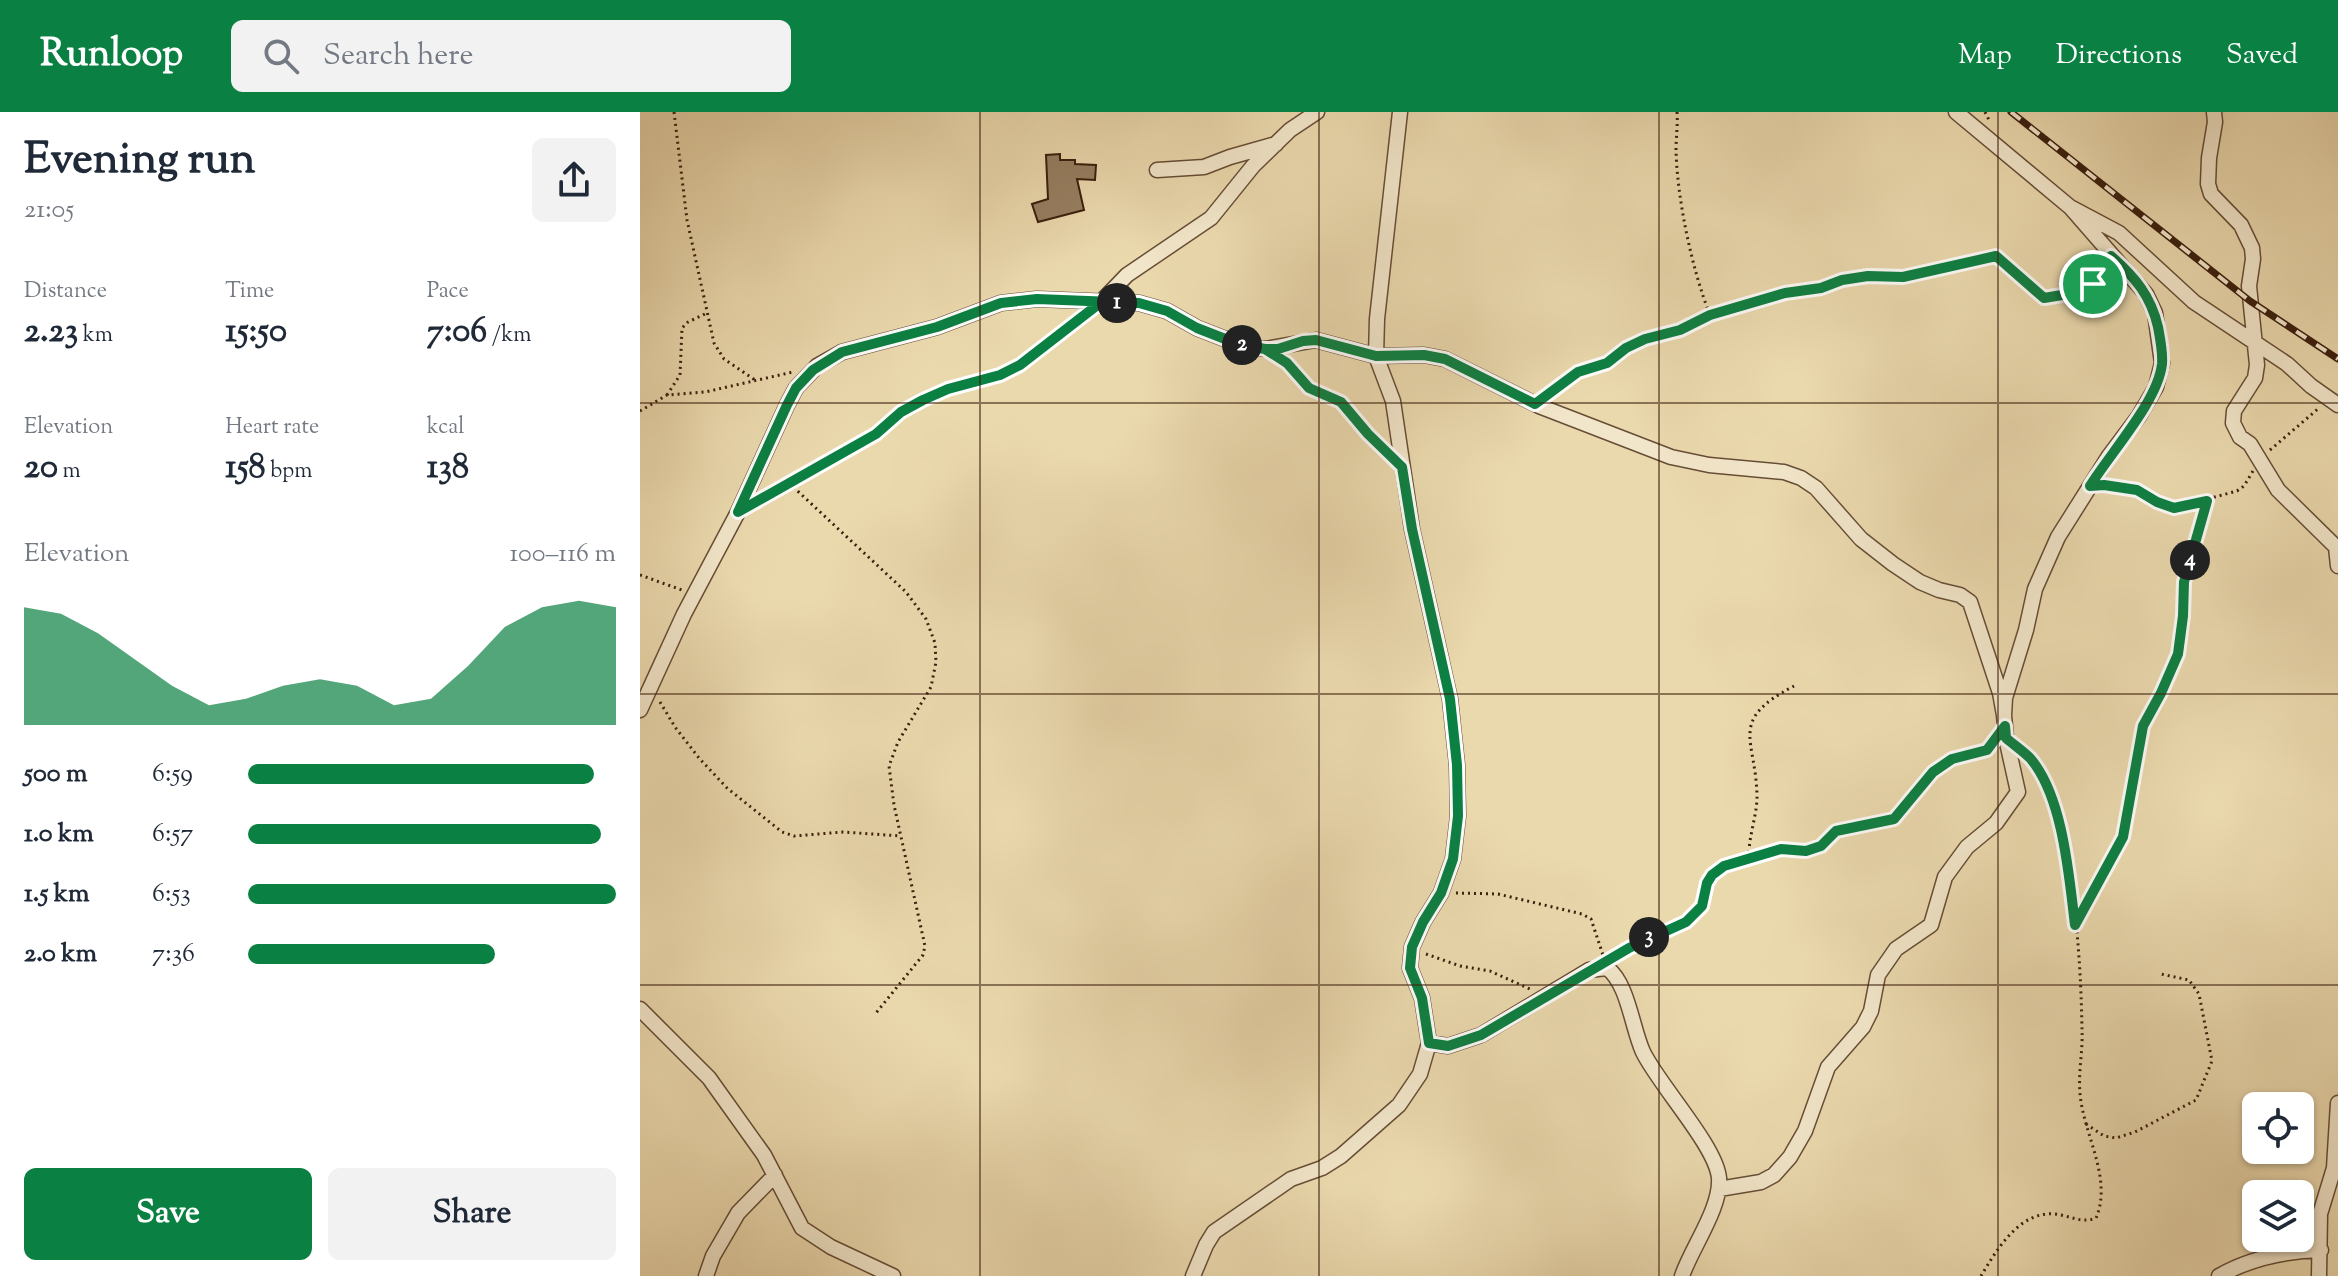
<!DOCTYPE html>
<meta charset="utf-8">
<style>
body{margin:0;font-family:"Sorts Mill Goudy",serif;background:#f2f2f3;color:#1f2937;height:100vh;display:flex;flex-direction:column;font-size:30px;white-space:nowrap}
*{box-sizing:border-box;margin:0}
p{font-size:26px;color:#747a83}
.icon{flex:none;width:44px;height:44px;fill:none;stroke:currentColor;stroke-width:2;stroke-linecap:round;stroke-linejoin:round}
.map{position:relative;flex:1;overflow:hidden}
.side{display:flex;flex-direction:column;background:#fff;width:640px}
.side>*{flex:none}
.buttons{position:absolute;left:1602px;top:980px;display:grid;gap:16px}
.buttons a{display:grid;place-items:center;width:72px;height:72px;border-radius:12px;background:#fff;box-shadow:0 2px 6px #0004;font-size:40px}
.pin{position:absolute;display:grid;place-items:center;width:68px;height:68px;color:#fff;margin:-34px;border:4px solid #fff;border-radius:50%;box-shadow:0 2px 8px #0007}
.km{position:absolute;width:40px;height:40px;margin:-20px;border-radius:50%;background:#222;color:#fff;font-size:22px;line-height:40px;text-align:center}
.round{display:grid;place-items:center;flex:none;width:84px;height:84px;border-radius:12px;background:#f2f2f3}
.summary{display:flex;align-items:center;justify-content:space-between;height:136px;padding:0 24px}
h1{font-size:44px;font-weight:800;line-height:60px}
.stats{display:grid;grid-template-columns:repeat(3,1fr);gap:12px;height:136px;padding:8px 24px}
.stats div{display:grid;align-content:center}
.stats b{font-size:34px;font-weight:800}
.stats small{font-size:22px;font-weight:400}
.stats p{font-size:22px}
.chart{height:224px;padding:16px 24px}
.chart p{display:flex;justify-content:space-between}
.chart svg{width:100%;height:144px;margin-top:8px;fill:#0b8043;opacity:.7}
.primary-button{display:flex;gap:16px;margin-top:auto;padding:16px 24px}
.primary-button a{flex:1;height:92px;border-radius:12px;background:#0b8043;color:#fff;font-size:32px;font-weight:800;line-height:92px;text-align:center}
.primary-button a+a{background:#f2f2f3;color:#1f2937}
ul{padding:0 24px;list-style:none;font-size:26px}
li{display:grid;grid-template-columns:128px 96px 1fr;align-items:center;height:60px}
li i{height:20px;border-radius:10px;background:#0b8043}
header{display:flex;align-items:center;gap:48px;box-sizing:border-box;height:112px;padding:0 40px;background:#0b8043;color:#fff}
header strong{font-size:38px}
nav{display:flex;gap:44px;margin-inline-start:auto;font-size:28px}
.search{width:560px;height:72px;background:#f2f2f3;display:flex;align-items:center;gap:20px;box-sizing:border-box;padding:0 28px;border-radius:12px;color:#747a83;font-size:30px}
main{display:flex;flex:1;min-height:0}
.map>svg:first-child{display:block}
</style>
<header>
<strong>Runloop</strong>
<div class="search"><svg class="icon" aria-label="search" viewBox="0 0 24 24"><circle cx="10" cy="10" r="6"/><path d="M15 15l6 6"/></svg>Search here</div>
<nav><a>Map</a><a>Directions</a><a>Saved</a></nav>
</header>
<main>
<section class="side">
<div class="summary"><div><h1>Evening run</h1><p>21:05</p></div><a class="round"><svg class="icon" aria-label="share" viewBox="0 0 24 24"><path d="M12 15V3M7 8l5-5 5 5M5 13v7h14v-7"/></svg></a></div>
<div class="stats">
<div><p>Distance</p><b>2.23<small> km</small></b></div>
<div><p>Time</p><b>15:50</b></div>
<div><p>Pace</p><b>7:06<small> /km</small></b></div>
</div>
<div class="stats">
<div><p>Elevation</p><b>20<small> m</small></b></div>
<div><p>Heart rate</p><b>158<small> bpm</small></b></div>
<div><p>kcal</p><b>138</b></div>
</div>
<div class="chart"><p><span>Elevation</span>100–116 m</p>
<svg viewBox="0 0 160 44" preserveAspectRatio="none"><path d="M0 44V8L10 10L20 16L30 24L40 32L50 38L60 36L70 32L80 30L90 32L100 38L110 36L120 26L130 14L140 8L150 6L160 8V44z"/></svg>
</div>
<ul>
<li><b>500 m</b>6:59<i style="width:94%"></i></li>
<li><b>1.0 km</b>6:57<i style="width:96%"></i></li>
<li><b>1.5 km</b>6:53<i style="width:100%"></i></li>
<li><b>2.0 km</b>7:36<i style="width:67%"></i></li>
</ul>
<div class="primary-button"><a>Save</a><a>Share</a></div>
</section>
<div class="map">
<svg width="1698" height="1164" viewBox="0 0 1698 1164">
<rect width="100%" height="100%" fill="#ebd9ae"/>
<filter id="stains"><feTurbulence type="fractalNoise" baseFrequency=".0025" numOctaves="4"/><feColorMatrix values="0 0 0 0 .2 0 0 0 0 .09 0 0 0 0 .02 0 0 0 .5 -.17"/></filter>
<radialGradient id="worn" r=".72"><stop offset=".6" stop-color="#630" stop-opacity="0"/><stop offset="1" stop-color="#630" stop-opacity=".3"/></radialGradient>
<path fill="#967f61" stroke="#3a1e0d" stroke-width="2" d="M420 42V48H435V52L456 53 455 68 437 67 444 98 398 110 392 92 408 87 406 43Z"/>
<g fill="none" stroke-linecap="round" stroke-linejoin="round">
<g stroke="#664d35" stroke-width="17">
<path id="street" d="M1316 0 1430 95 1479 121 1554 190 1647 252 1671 274 1698 293
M1574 0 1575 10 1569 46 1568 72 1571 82 1601 113 1612 136 1613 147 1609 174 1617 253 1615 266 1594 299 1593 311 1600 325 1610 332 1638 378 1698 437
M517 58 564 55 590 45 636 32
M460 191 487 163 571 106 613 54 650 18 677 0
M1696 435 1698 454
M0 598 44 502 98 400 147 293 156 276 177 254 202 240 297 215 361 191 397 187 499 191 527 199 557 216 598 232 625 237 676 228 736 244 784 243 805 247 899 294 1031 345 1069 353 1144 360 1161 366 1176 376 1221 427 1253 452 1280 470 1299 478 1320 483 1330 490 1360 581 1364 603
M0 897 69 966 124 1043 162 1116 191 1135 253 1164
M789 931 808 934 841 923 949 858 967 856C988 871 992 916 1003 940 1019 973 1076 1034 1079 1066 1081 1096 1052 1135 1042 1164
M1079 1077 1121 1070 1134 1063 1150 1045 1165 1019 1188 955 1223 915 1231 899 1238 863 1256 837 1291 813 1305 765 1327 735 1356 711 1378 680 1366 626 1364 603 1365 586 1386 518 1395 477 1418 425 1469 344 1499 304 1516 275 1522 251 1515 201 1506 182 1430 95
M66 1164 73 1144 98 1101 135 1063
M553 1164 566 1133 574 1120 651 1067 682 1056 701 1044 759 993 780 962 789 931 782 886 770 856 772 835 783 810 801 781 813 747 818 704 817 653 810 587 772 417 753 289 736 244 737 207 760 0
M1579 1164C1611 1146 1644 1139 1681 1138
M1679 1164 1680 1102 1694 1056 1698 991"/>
</g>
<path stroke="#3a1e0d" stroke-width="3" stroke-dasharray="2 4" stroke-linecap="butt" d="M34 0 47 108 74 231 84 247 115 268
M1037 0C1038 13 1036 25 1036 38 1037 86 1052 158 1070 203
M1345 0 1350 10
M642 247 654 257 669 276 701 290 747 341
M27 283 40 263 42 216 48 210 67 201
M906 283 938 260 967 251 986 236 1005 227 1040 218 1070 203 1145 181 1181 176 1202 168 1228 164 1263 165 1356 144 1404 186 1419 185 1446 176 1458 166 1464 154
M0 299 27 283 65 280 153 260
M1630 338 1679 296
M149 371 266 480 286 507 295 531 296 550 291 575 258 630 249 654 254 693 285 834 283 843 236 901
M1466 373 1497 378 1517 390 1534 396 1597 379 1604 374 1613 359
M121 387 236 322 261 300 283 288 308 277 360 263 380 253 444 202
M0 463 42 478
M20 590 35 615 59 646 87 676 142 720 154 724 203 720 261 724
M1109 746C1108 725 1117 705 1117 684 1116 626 1087 609 1154 574
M816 781 858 782 942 802 951 807 963 843
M1435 813 1483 725 1503 614 1521 581 1538 542 1543 504 1544 470 1567 389
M786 842 820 854 850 859 892 878
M975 844 1008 826 1046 810 1056 802 1062 794 1067 771 1084 754 1141 737 1166 739 1181 734 1196 719 1254 707 1293 660 1312 647 1347 638 1352 631
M1446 1012 1464 1024 1476 1026 1495 1020 1556 988 1572 949 1559 882 1549 868 1521 862
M1341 1164C1356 1139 1379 1099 1414 1102 1429 1103 1441 1112 1456 1106 1473 1066 1443 1022 1440 981 1438 961 1443 939 1442 919 1441 853 1434 686 1384 642"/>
<use href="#street" stroke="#f2e6ca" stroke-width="14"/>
<g stroke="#3a1e0d" stroke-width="7">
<path id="rail" d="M1371 0 1610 189 1698 247"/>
</g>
<use href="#rail" stroke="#f2e6ca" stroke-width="4" stroke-dasharray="12" stroke-linecap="butt"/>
</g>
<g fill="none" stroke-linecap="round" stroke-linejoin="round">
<g stroke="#fff" stroke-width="16">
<path id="route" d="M1453 172 1434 181 1404 186 1356 144 1263 165 1228 164 1202 168 1181 176 1145 181 1070 203 1040 218 1005 227 986 236 967 251 938 260 895 292 805 247 784 243 736 244 676 228 663 229 638 237H625L598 232 557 216 527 199 499 191 397 187 361 191 297 215 202 240 173 258 156 276 147 293 98 400 236 322 261 300 283 288 308 277 360 263 380 253 460 191H499L527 199 557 216 598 232 625 237 647 251 669 276 701 290 728 322 762 355 772 417 810 587 817 653 818 704 813 747 801 781 783 810 772 835 770 856 782 886 789 931 808 934 841 923 989 836 1046 810 1062 794 1067 771 1072 763 1084 754 1141 737 1166 739 1181 734 1196 719 1254 707 1293 660 1312 647 1347 638 1365 614 1366 626C1374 633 1383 639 1390 646 1423 684 1429 764 1435 813L1483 725 1503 614 1521 581 1538 542 1543 504 1544 470 1567 389 1534 396 1517 390 1497 378 1464 373 1450 374C1471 340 1518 289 1522 252 1523 240 1520 226 1518 215 1511 184 1495 165 1471 144L1453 172"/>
</g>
<use href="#route" stroke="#0b8043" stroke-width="10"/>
</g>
<path fill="none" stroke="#3a1e0d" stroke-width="2" stroke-opacity="0.55" d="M340 0V1164M679 0V1164M1019 0V1164M1358 0V1164M0 291H1698M0 582H1698M0 873H1698"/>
<rect width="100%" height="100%" filter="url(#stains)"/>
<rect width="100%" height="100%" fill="url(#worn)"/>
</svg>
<div class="buttons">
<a><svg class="icon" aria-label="locate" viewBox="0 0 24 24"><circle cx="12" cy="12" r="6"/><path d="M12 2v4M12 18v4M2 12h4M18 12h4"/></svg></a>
<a><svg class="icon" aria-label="layers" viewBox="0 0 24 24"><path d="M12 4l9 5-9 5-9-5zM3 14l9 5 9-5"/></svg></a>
</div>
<div class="pin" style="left:1453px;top:172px;background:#1e9e55"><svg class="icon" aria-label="arrive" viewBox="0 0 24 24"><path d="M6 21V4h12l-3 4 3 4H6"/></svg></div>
<b class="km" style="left:477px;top:191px">1</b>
<b class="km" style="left:602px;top:233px">2</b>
<b class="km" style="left:1009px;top:825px">3</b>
<b class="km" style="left:1550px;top:448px">4</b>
</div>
</main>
